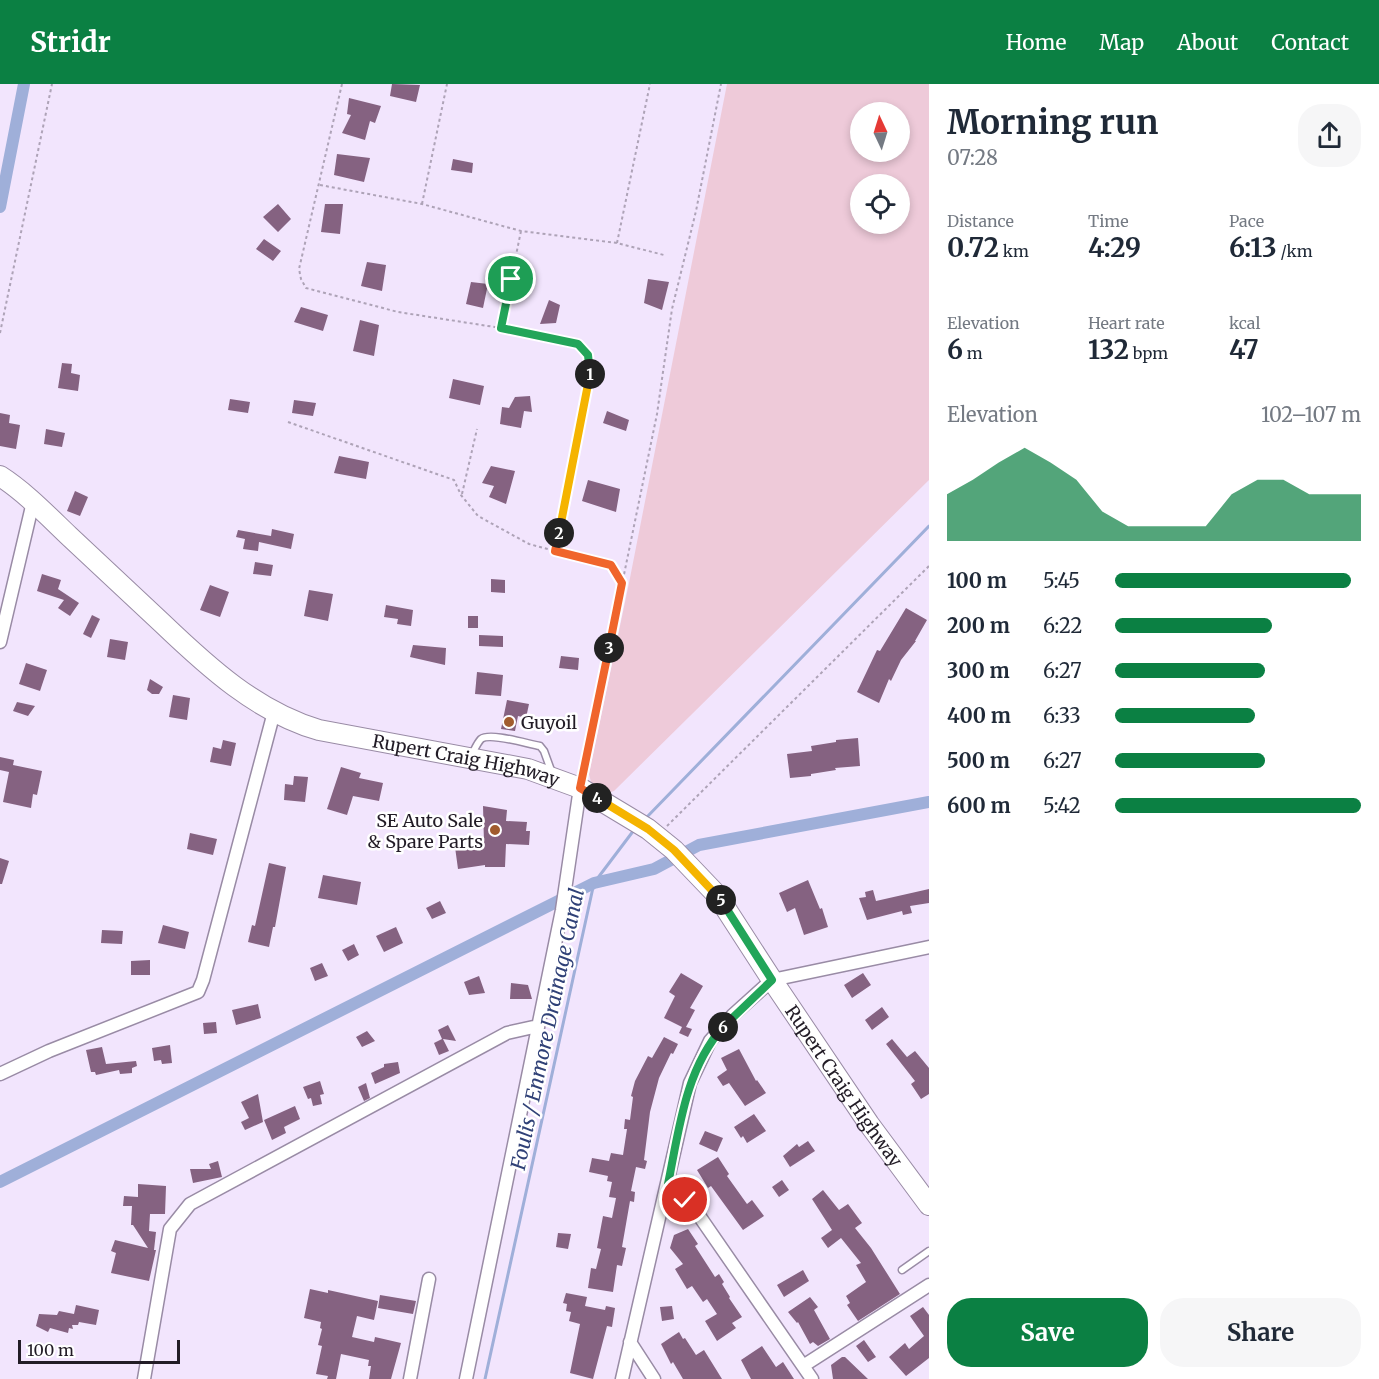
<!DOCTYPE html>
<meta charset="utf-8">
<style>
body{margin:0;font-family:Merriweather,serif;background:#f6f6f7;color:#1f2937;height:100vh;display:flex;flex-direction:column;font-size:22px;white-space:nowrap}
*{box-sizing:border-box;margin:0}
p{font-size:20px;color:#747a83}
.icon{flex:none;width:33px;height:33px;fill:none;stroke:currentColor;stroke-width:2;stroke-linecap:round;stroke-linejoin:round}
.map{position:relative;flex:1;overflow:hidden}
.details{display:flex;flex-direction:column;background:#fff;width:450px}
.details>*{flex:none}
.needle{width:39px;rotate:356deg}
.fabs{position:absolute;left:850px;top:18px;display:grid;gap:12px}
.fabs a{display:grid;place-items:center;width:60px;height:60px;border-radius:50%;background:#fff;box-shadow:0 3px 9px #0003;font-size:30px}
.scale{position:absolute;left:18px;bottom:15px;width:162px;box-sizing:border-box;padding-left:6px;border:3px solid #221c26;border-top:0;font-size:16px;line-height:21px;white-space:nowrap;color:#221c26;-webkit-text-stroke:4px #fff;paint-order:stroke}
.pin{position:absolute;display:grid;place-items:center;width:51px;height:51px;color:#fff;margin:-26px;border:3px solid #fff;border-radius:50%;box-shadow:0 2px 6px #0007}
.km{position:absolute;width:30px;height:30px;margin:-15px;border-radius:50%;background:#222;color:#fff;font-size:16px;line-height:30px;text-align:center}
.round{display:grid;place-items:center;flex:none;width:63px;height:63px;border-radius:24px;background:#f6f6f7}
.overview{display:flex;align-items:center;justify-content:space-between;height:102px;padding:0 18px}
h1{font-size:33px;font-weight:700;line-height:45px}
.metrics{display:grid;grid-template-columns:repeat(3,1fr);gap:9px;height:102px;padding:6px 18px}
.metrics div{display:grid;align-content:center}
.metrics b{font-size:26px;font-weight:700}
.metrics small{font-size:16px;font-weight:400}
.metrics p{font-size:16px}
.chart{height:168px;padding:12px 18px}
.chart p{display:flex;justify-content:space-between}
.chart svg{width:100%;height:108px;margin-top:6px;fill:#0b8043;opacity:.7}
.cta{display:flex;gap:12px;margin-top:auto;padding:12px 18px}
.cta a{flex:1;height:69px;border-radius:24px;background:#0b8043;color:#fff;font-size:24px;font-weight:700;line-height:69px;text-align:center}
.cta a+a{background:#f6f6f7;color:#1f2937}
ul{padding:0 18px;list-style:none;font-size:20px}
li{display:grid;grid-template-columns:96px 72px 1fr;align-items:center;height:45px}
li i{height:15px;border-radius:8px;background:#0b8043}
header{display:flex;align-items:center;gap:36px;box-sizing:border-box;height:84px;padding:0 30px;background:#0b8043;color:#fff}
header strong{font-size:28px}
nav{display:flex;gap:33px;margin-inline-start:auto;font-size:21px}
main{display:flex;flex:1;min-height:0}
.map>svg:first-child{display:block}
</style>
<header>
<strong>Stridr</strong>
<nav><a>Home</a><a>Map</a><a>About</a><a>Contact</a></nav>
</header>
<main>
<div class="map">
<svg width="929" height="1295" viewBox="0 0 929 1295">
<rect width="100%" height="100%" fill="#f2e5fd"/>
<path fill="#eecad9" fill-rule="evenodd" d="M727 0H929V396L614 707 605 710 592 702 589 690 629 499ZM861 28H900V68H861ZM861 100H900V140H861Z"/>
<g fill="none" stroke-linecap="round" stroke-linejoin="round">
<path stroke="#9fafd9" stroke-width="3" d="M645 735 929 442
M485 1295 594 799 634 746"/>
<path stroke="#9fafd9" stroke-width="12" d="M0 123 24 0
M0 1098 594 799 654 785 699 761 929 718"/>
</g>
<path fill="#856281" d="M392 0 420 1 416 18 390 12Z
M349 14 381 22 375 39 370 37 365 56 342 49 351 31 347 30Z
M337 70 370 74 364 98 334 91Z
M453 75 473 79 472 89 451 86Z
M278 120 291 135 278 148 263 133Z
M325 120H343L340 150 321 148Z
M264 155 281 167 273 177 256 165Z
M367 178 386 181 382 207 361 202Z
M648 195 669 198 662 226 644 219Z
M471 198 488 200 483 224 466 220Z
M549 216 560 221 556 239 540 240Z
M301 223 328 231 323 247 294 238Z
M360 236 379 241 374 272 353 267Z
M62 279 72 280 71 289 80 291 78 307 58 304Z
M453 295 484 302 480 321 449 314Z
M530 312 532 328 524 327 521 344 500 340 502 323 509 324 515 313Z
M230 315 250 318 248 329 228 326Z
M294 316 316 319 313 332 292 329Z
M607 327 629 336 626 347 603 339Z
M0 329 10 331 9 339 20 341 16 365 0 362Z
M46 345 65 349 62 363 44 360Z
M339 372 369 378 366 395 334 389Z
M491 382 515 387 506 420 489 413 494 402 482 399Z
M588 396 620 405 616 428 582 417Z
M75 407 88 413 80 432 67 427Z
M272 445 294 450 291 465 259 458 258 467 243 465 245 455 236 453 238 446 271 452Z
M255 478 273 481 271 492 253 490Z
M42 490 61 496 58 505 79 519 70 532 58 524 64 516 37 507Z
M491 495 505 496V509L491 508Z
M210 501 229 508 220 533 200 526Z
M309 506 333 510 328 537 304 532Z
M386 521 413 526 411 542 397 540 398 535 384 533Z
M906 524 927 536 915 557H916L901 576 891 597 889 595 879 619 857 608 877 566 880 567Z
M92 531 100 535 91 554 83 550Z
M468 532H478V544H468Z
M479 551 503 552V563L479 562Z
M110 555 128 558 125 576 107 573Z
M413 561 446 564 445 581 410 573Z
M561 572 579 574 578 586 559 584Z
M26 579 47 586 40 607 19 600Z
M477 588 503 591 501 612 475 610Z
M150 595 163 603 159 610H152L147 606Z
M173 611 190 614 187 636 169 633Z
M507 616 529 620 526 634 518 632 515 647 501 645Z
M17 618 35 622 28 632 13 627Z
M858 654 860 682 835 684 836 686 811 690V692L790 694 787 670 812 667 811 662 836 658V656Z
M223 656 236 659 231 682 210 678 213 663 221 665Z
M0 673 14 676 13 681 42 687 37 711 33 710 31 724 3 718 9 688 0 686Z
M341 683 361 689 359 694 383 699 379 717 353 712 347 731 327 725Z
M294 692 308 693 305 718 284 716 285 700 293 701Z
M483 722 507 726 506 737 527 738 526 747H530L529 761 506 760 505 783H485V781L458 785 455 763 484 759Z
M190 749 217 755 213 771 187 765Z
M0 774 9 777 2 800H0Z
M269 779 286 783 275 843H273L269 863 248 858 252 841 255 842Z
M323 791 361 798 357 821 318 814Z
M808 796 820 825 822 824 828 843 804 851 795 824 787 828 779 809Z
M929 805V819L910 822 912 829 903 831 902 827 867 836 859 814 866 813 865 808 873 806 876 817Z
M440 817 446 829 432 835 426 824Z
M163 841 189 848 185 865 158 859Z
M396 843 403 859 384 868 376 852Z
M102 846 123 847 122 860 101 859Z
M354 860 359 871 348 877 342 866Z
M150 876V891H131V877Z
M322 879 328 892 315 897 310 884Z
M681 889 703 902 690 924 695 926 686 943 692 945 688 953 679 949 682 943 664 934 675 912 669 908Z
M863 889 871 901 852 914 844 901Z
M479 892 485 909 469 911 464 898Z
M511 899 528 901 532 915H510Z
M258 920 261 934 236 941 232 926Z
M882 923 889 933 872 946 865 936Z
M216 938 217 949 204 950 203 939Z
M448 941 456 957 443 955 449 967 439 971 434 959 442 955 438 946Z
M367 947 375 957 362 963 356 953Z
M664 953 678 960 673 970 671 969 659 994 650 1028 644 1076 647 1077 645 1085 636 1083 631 1107 635 1108 634 1118 630 1117 622 1163 626 1164 622 1182 617 1181 613 1208 588 1204 591 1184 596 1185 601 1165 597 1164 603 1132 612 1134 616 1114 609 1113 612 1098 607 1097 608 1092 589 1088 592 1074 609 1077 611 1069 623 1071 627 1045H624L625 1035 630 1036 633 1013 631 1012 635 997 648 972 652 974Z
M892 955 907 973 915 967 929 984V1010L921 1015 911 1000 915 997 886 960Z
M170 961 172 979 162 980 161 976 154 977 152 964Z
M102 963 106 980 136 977 137 982 132 984V989L120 990 119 986 96 991 95 988H91L86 966Z
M739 965 756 997 757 996 766 1009 745 1022 729 999 723 1002 717 993 727 986 721 974Z
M398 978 400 989 375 1000 371 989 384 983V980Z
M320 997 324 1010 320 1011 322 1020 313 1022 311 1014 308 1015 303 1003Z
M366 999 370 1014 364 1017 358 1003Z
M258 1010 263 1038 245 1046 241 1038 249 1034 241 1018Z
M295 1022 300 1035 284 1043 286 1049 272 1056 264 1036Z
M754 1030 766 1047 747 1059 743 1052 741 1054 734 1043Z
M705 1047 723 1054 717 1068 699 1060Z
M808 1057 815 1067 790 1083 783 1072 797 1060 799 1063Z
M718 1073 729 1090 727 1092 747 1120 752 1116 764 1132 743 1146 711 1102 708 1104 697 1086Z
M218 1077 222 1093 193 1099 190 1085H211L209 1080Z
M782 1096 789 1106 779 1113 772 1103Z
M138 1100 166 1102 165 1130H150L149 1147 156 1148 154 1166H156L149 1197 111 1189 116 1169 111 1167 115 1156 148 1164 133 1141H131L132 1122H123L124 1112 138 1113Z
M823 1106 839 1126 848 1120 862 1139 855 1144 871 1164 900 1210 858 1237 847 1221 850 1219 846 1212 866 1198 856 1181 861 1179 841 1154 828 1164 821 1154 832 1146 812 1115Z
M688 1145 698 1160 695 1162 715 1193 719 1190 724 1198 722 1200 730 1213 729 1214 742 1233 732 1239 736 1244 717 1257 705 1237 717 1230 707 1215 703 1218 692 1202 687 1205 675 1185 683 1180 670 1164 674 1151Z
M558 1149 571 1150 568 1165 556 1163Z
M803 1186 809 1197 784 1213 777 1201Z
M310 1205 328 1209V1206L378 1217 374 1236 357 1232 352 1253 374 1258 375 1253 401 1259 391 1295H369L371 1282H368L369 1276 341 1270 336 1295H327L328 1292 316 1290 322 1262 318 1261 322 1245 320 1244 321 1238 304 1234Z
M566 1209 587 1213 585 1222 605 1226 606 1222 615 1224 612 1243 607 1242 593 1295 570 1289 580 1240 569 1237 571 1228 566 1227 567 1220 563 1219Z
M380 1211 416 1217 413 1230 378 1224Z
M810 1213 818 1223 814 1226 830 1255 818 1262 813 1258 810 1260 798 1238 797 1239 788 1228Z
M76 1221 99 1226 96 1241 79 1238 78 1241H72L73 1245 69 1244 68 1249 50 1244 48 1248 36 1242 39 1230 57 1231 59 1227 74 1230Z
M672 1222 674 1235 662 1237 660 1223Z
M923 1223 929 1231V1274L906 1292 889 1273 905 1259 909 1265 924 1252 910 1232Z
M679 1248 683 1255 685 1254 696 1271 704 1266 722 1295H683L673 1278 671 1280 661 1260Z
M864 1256 876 1273 868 1278 856 1262Z
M762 1262 776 1283 783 1278 794 1295H751L741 1276Z
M842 1273H845L868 1295H833L831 1281Z"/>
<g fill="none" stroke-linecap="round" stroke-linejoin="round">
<g stroke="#998ba5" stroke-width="9">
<path id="service" d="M471 672C474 667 477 659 481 655 490 648 528 660 540 662L544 667 552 689
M902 1186 929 1167"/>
</g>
<g stroke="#998ba5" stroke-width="15">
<path id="minor" d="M0 558 33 418
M0 990 49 967 198 908 203 896 274 628
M668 1100 700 1133 812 1295
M630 1258 654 1295
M803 1282 929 1201
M144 1295 170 1145 190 1120 507 949 538 942
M410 1295 429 1195
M466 1295 562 826 580 704
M622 1295 690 999 710 957 733 931 772 896 929 863"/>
</g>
<g stroke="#998ba5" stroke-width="22">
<g id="primary">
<path id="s1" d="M0 392C25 408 47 431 69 452 100 481 131 510 162 539 208 583 257 628 319 646L528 685 580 704 648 745 674 766 717 811 772 896 869 1040 929 1121"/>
</g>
</g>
<path stroke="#aea3b7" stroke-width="2" stroke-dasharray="3 3" stroke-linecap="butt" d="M342 0 299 185 301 195 306 204 398 228 501 244 578 260 588 271 591 286 555 467 611 481 622 499
M320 101 422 120 521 147 617 159 664 171
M422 120 447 0
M617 159 650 0
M501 244 521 147
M0 249 52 0
M288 338 454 396 461 411 478 432 529 460 555 467
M462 410 477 345
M583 690 657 330 672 225 696 127 721 0
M667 742 929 482"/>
<use href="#service" stroke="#fff" stroke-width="6"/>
<use href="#minor" stroke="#fff" stroke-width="12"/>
<use href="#primary" stroke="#fff" stroke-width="20"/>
</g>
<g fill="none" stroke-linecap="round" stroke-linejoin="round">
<g stroke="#fff" stroke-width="12">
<path id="split-1" d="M511 195 501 244 578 260 588 271 590 290"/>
</g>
<g stroke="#fff" stroke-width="12">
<path id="split-2" d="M559 449 590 290"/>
</g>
<g stroke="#fff" stroke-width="12">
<path id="split-3" d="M559 449 555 467 611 481 622 499 609 564"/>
</g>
<g stroke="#fff" stroke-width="12">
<path id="split-4" d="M597 714 580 704 609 564"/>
</g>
<g stroke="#fff" stroke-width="12">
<path id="split-5" d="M597 714 648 745 674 766 721 816"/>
</g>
<g stroke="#fff" stroke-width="12">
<path id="split-6" d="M721 816 772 896 723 943"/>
</g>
<g stroke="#fff" stroke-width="12">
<path id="split-7" d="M685 1116 668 1100C679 1046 685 986 723 943"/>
</g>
<use href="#split-1" stroke="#22a559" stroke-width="8"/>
<use href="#split-2" stroke="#f5b400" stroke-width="8"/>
<use href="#split-3" stroke="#f0652b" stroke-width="8"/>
<use href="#split-4" stroke="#f0652b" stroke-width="8"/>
<use href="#split-5" stroke="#f5b400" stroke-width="8"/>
<use href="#split-6" stroke="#22a559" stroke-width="8"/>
<use href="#split-7" stroke="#22a559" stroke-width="8"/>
</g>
<g fill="#a15c2e" stroke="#fff" stroke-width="2">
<circle cx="509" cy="638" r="6"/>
<circle cx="495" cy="746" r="6"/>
</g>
<g text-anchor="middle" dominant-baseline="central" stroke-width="5" stroke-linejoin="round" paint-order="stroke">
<g font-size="18" fill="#221c26" stroke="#fff" text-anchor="start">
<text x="521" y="638">Guyoil</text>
<text x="483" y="736" text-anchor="end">SE Auto Sale<tspan x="483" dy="21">&amp; Spare Parts</tspan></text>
</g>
<g font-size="18" fill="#221c26" stroke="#fff">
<text stroke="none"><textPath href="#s1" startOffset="561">Rupert Craig Highway</textPath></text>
<text stroke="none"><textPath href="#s1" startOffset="1083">Rupert Craig Highway</textPath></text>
</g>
<g font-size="20" font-style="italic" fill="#304177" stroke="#fff">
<text transform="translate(547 945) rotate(-78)">Foulis / Enmore Drainage Canal</text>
</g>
</g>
</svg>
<div class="fabs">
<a><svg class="needle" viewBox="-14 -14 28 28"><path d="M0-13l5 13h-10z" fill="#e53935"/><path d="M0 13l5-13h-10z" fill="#747a83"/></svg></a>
<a><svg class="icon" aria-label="locate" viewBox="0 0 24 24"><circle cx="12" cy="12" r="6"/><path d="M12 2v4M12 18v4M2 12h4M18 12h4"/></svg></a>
</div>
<div class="scale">100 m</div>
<div class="pin" style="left:511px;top:195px;background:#1e9e55"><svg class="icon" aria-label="arrive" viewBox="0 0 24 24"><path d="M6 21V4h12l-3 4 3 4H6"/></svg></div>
<div class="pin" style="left:685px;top:1116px;background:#d93025"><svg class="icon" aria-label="check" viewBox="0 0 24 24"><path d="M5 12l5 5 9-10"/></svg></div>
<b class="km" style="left:590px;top:290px">1</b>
<b class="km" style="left:559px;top:449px">2</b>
<b class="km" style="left:609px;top:564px">3</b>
<b class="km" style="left:597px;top:714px">4</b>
<b class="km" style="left:721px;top:816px">5</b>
<b class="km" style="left:723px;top:943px">6</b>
</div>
<section class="details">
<div class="overview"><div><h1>Morning run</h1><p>07:28</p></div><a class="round"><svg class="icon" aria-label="share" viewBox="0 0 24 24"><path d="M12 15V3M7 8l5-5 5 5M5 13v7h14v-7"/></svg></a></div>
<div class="metrics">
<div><p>Distance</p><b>0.72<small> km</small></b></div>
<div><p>Time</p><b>4:29</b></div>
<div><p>Pace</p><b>6:13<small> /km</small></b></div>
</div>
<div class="metrics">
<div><p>Elevation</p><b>6<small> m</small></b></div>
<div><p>Heart rate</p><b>132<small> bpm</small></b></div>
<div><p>kcal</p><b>47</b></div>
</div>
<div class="chart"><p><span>Elevation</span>102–107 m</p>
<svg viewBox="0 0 160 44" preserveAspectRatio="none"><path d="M0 44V25L10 19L20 12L30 6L40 12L50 19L60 32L70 38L80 38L90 38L100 38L110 25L120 19L130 19L140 25L150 25L160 25V44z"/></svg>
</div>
<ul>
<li><b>100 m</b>5:45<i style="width:96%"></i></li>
<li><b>200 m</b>6:22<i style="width:64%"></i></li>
<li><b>300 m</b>6:27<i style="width:61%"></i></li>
<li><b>400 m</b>6:33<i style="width:57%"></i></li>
<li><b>500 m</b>6:27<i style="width:61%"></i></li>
<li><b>600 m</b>5:42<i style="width:100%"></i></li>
</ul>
<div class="cta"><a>Save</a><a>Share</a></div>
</section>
</main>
